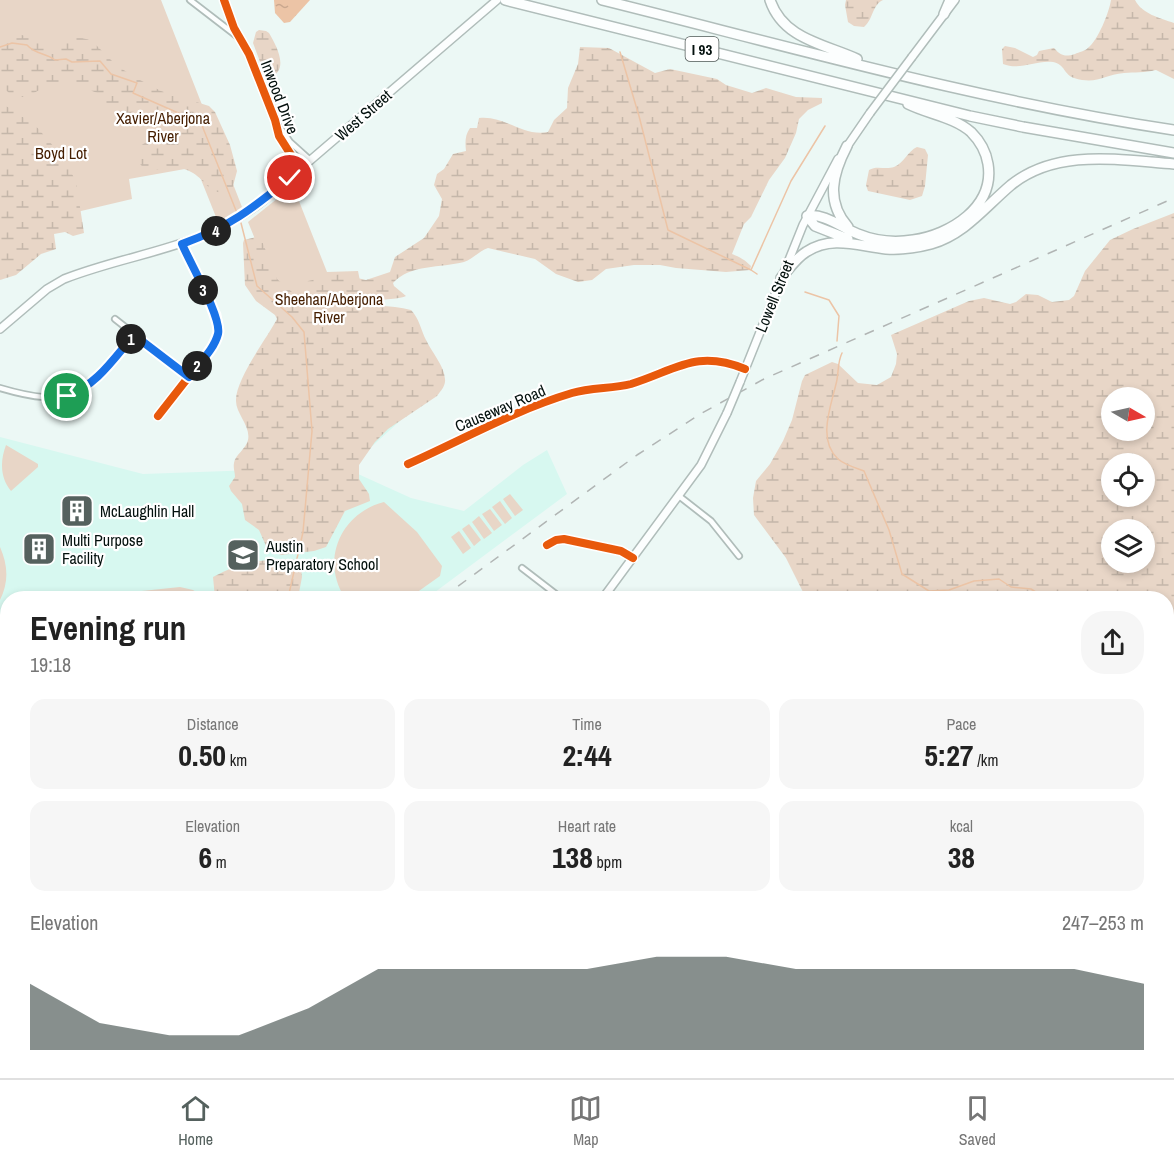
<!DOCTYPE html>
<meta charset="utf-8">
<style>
body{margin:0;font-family:"Archivo Narrow",sans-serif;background:#f6f6f6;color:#222;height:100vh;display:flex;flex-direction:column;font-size:22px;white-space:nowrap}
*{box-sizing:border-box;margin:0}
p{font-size:20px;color:#767676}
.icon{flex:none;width:33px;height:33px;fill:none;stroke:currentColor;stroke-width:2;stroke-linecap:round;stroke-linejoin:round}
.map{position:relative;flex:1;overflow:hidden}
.panel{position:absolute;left:0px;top:591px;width:1174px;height:488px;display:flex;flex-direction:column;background:#fff;border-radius:24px 24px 0 0;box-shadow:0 3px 9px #0003}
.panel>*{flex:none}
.needle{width:39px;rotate:99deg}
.controls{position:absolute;left:1101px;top:387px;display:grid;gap:12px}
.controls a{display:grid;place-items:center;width:54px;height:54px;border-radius:50%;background:#fff;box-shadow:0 3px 9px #0003;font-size:30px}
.pin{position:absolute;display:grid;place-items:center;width:51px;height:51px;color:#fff;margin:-26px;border:3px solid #fff;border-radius:50%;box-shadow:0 2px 6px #0007}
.km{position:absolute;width:30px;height:30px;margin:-15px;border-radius:50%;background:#222;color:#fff;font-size:16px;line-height:30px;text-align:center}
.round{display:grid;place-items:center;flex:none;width:63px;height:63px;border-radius:24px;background:#f6f6f6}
.overview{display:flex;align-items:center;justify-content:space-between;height:102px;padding:0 30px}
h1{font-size:33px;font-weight:800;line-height:45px}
.stats{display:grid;grid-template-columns:repeat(3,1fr);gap:9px;height:102px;padding:6px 30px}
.stats div{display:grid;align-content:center;border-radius:15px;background:#f6f6f6;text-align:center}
.stats b{font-size:30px;font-weight:800}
.stats small{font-size:16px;font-weight:400}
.stats p{font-size:16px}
.chart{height:168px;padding:12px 30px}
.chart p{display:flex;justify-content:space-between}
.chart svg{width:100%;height:108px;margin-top:6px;fill:#55615e;opacity:.7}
.tab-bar{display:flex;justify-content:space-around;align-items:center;height:84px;border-top:2px solid #e0e0e0;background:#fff;font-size:16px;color:#767676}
.tab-bar a{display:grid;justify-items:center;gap:3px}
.tab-bar .current{color:#55615e}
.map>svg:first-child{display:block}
</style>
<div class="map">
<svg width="1174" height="1078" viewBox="0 0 1174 1078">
<defs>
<pattern id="wetland-marsh" width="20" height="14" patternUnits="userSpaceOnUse" patternTransform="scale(1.5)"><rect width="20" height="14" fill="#e8d6c7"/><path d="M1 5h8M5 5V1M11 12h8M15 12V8" fill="none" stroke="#c5b7aa"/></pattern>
<pattern id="water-ripples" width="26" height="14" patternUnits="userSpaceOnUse" patternTransform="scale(1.5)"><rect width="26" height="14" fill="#ecc4a6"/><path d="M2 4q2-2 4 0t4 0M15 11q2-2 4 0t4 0" fill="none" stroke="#c9a78e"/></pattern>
</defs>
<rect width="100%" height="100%" fill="#ecf8f5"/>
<path fill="#d7f8f0" d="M433 391 347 469 411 498 464 511 523 465 547 450 567 494 427 598H8L7 733 0 726V437L143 474 255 470Z"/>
<path fill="#e8d6c7" d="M0 0H161L242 207 218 222 196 167 129 179 132 199 81 211 0 253Z
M293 186 327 272 358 271 379 375 275 288 248 222Z
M6 445 38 464V467L11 491C0 478 0 461 6 445Z
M510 494 523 510 515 516 503 499Z
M500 501 512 518 505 524 492 507Z
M384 502 417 532 442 566 440 576 409 598H345C320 560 341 513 384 502Z
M490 509 502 525 494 531 482 514Z
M479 516 492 533 484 539 472 522Z
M469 524 481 540 474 546 462 529Z
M459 531 471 548 463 554 451 537Z
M0 547C8 565 9 582 0 600Z
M180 587 193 590 205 598H100L113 594Z
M7 936 8 1071H121L122 1078H0V941Z"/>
<path fill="url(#wetland-marsh)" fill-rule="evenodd" d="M846 0H883C872 5 873 20 864 27L854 26 848 22 845 5Z
M1111 0H1135C1142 14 1160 18 1174 23V79L1156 70C1144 73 1135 72 1124 73 1103 75 1097 85 1074 78 1064 75 1065 64 1053 62 1035 60 1020 71 1003 64L1002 49 1005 46 1015 48 1033 57 1037 55 1039 51 1054 48C1061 56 1065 57 1075 54 1079 52 1085 51 1088 48 1098 40 1109 13 1111 0Z
M259 30 266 31 269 33C277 47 290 70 269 78L265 75 253 43 256 32Z
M22 35 45 44 76 37 91 40 117 66 140 80 161 91 209 106 215 112 230 145 237 171 232 190C210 198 209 183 193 173 179 164 162 168 147 172L135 158 140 146 168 129C160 102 137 110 117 117L110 113 102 95C86 88 68 80 50 86 35 90 33 97 14 98L0 84V37Z
M580 47 609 48 655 73 670 69 717 79 726 85 752 93 766 88 796 97 822 98V103L808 110 799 119 796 133 785 158 769 180 751 217 744 224 732 254C740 257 745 260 751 266L750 270 726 272 676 268 660 265H634L606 269 592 280 578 282 556 274 535 259 488 248C479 251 473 259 464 262 441 268 410 264 393 283L394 286 406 296C396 301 337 302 323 302H314L307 298 304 288 308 281 340 274 366 280 390 272 395 257 424 238 439 216 442 199 434 185 437 174 444 169 453 154 466 151C465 142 465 135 470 128H477L479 118C504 115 523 137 548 132L554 120 567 108 568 88 578 64Z
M0 102 35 125 61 155 76 181 84 233 73 236 65 232 54 234 56 249 41 254 16 275 0 280Z
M917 147 925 149 928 155 925 186 922 196 910 200 868 191 866 185 869 170C877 165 885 170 894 167 904 163 908 151 917 147Z
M1174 213V787L1167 785V598H806L786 558 754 515 753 498 756 481 770 464 783 441 792 420 802 381 805 375 832 362 838 364 858 383 877 385 891 377 896 364 897 354 891 335 969 301 984 298 1010 304 1016 302 1026 294 1038 295 1052 302 1069 300 1074 296 1085 271 1110 240 1133 229ZM1112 398H1144V430H1112ZM1112 464H1144V496H1112ZM1112 530H1144V562H1112Z
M260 236 277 279 315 312C328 317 340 310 353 308 371 305 393 305 411 310 419 318 421 330 426 340 432 353 444 365 445 379 446 386 440 392 437 396L388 429 375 442 359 465V479L369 494 370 501 345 511 326 547 314 551 281 555 267 548 259 530 245 520 242 504 231 491 229 486 235 477C235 472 233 468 234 463 235 455 246 449 248 440 251 426 236 414 236 401 235 380 267 338 277 319L275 315 256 301 245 285 243 243 244 240Z
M278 559 300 560 302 577 298 598H215L213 577C235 565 253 561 278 559Z
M0 740 8 746 7 784 5 788 8 793V910L0 915Z
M7 944 8 1071H73L70 1078H0V948Z"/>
<path fill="url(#water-ripples)" d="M274 0H310L290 22 284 23 275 13Z"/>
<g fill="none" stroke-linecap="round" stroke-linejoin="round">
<path stroke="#ecc4a6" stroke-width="1.5" d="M0 47 12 43 27 45C36 55 44 52 55 60L66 59 72 62 100 61 111 74 137 83 133 93 201 123 237 213
M620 52 639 116 668 230 751 270
M241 223 257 286 292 317 304 332 312 431 303 532 288 598
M757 274 751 270 791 181 825 126
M805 292 829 300 839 316 837 341
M842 353C837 363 839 374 836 384 831 406 817 440 838 459 845 465 856 468 864 471L889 530 902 574 929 591 949 590 974 581 999 579 1011 587 1031 589 1045 598
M1167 643H1174
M0 787 8 786
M0 831 3 786
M0 844 8 869
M8 873 5 879 8 882
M8 945 4 948 8 957
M48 1071 51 1078"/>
<g stroke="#b0bdba" stroke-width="8">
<path id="minor" d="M190 0 238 37
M224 0 234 28 249 54 275 120 279 136 300 169
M275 120 290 142 310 160
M115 319 189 377
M0 388C78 411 86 391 134 335
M158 416 212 347 219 331 216 315 182 244
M408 464C462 440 515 410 572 393 591 387 612 389 631 384 676 370 696 349 745 369
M679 496 711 521 739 556
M547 545 556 540 564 539 621 551 633 558
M522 568 561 598
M1167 852 1174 850
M1167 933 1174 925
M517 1078 523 1071
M1017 1078 1018 1071
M1140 1078 1153 1074 1174 1073"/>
</g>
<g stroke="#b0bdba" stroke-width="9">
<path id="tertiary" d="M673 1071 677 1078"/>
</g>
<g stroke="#b0bdba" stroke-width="10">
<path id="secondary" d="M912 57 955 0
M846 148 870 113
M0 329 47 289 64 279C136 251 201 250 264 200L497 0
M740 382 803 225 838 159
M603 598 701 465 727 413
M0 732 8 739
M1167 875 1174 879
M179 1071 181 1078
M246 1078 251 1071
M661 1078 668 1071"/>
</g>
<g stroke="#b0bdba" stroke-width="12">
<path id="motorway" d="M505 0 970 116 1023 127 1174 153
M602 0C791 47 980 101 1174 130
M770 0C783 39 824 44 857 59
M944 14 950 0
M847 146C833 173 825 201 848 227
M848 239 815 226 807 216C825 213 842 228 858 234 875 241 894 243 913 240 950 235 995 207 988 164 986 151 980 141 971 132 954 117 928 114 908 104
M781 278C789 269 796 258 806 252 832 235 858 246 886 249 901 250 916 248 931 244 965 234 985 207 1011 185 1057 148 1119 160 1174 164"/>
</g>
<use href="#minor" stroke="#fcfefe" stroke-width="4.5"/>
<use href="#tertiary" stroke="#fcfefe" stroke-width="6"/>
<use href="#secondary" stroke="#fcfefe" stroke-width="7"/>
<use href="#motorway" stroke="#fcfefe" stroke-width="9"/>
<path stroke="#b1b5b4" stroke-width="1.5" stroke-dasharray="10 10" stroke-linecap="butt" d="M442 598 637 455 702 413 764 379 1174 198
M0 927 8 922"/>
<g stroke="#b0bdba" stroke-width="10" stroke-linecap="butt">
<path id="secondary-bridge" d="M870 113 912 57
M727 413 740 382"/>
</g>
<use href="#secondary-bridge" stroke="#fcfefe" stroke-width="7"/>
<g stroke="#fff" stroke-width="11">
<path id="cycleway" d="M224 0 234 28 249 54 275 120 279 136 300 169
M158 416 212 347 219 331 216 315 182 244
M408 464C462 440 515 410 572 393 591 387 612 389 631 384 676 370 696 349 745 369
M547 545 556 540 564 539 621 551 633 558"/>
</g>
<use href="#cycleway" stroke="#e8590c" stroke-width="8"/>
</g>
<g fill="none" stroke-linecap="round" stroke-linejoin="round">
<g stroke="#fff" stroke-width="12">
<path id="route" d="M67 396C97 385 114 358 134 335L189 377C198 364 214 350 218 334 222 318 190 263 182 244 229 227 252 209 290 178"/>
</g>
<use href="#route" stroke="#1a73e8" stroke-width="8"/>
</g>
<defs>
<g id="building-square" transform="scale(1.725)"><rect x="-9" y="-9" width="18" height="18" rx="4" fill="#55615e" stroke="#fff"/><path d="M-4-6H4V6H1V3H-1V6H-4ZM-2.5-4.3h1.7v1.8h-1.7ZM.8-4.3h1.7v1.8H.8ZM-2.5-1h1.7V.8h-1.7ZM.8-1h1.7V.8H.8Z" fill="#fff"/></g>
<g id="school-square" transform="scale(1.725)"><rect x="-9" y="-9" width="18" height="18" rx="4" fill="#55615e" stroke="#fff"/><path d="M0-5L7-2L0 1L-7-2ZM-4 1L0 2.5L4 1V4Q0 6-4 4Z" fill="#fff"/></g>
</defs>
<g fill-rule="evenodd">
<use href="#building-square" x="77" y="511"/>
<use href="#building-square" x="39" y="549"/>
<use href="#school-square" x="243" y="555"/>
</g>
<g text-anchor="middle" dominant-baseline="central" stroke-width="4.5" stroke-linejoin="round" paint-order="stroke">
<rect fill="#fff" stroke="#4f5856" stroke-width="1.5" x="685.5" y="37" width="33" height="24" rx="4.5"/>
<g font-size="15" font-weight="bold" fill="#03100d">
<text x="702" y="49">I 93</text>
</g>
<g font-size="16" fill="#03100d" stroke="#fff">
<text transform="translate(280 97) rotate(69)">Inwood Drive</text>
<text transform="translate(363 115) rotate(-41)">West Street</text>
<text transform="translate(774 296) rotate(-68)">Lowell Street</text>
<text transform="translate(500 408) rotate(-23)">Causeway Road</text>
</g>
<g font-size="16" fill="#451e00" stroke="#fff">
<text x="163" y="118">Xavier/Aberjona<tspan x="163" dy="18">River</tspan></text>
<text x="61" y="153">Boyd Lot</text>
<text x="329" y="299">Sheehan/Aberjona<tspan x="329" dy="18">River</tspan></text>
</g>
<g font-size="16" fill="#03100d" stroke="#fff" text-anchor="start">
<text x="100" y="511">McLaughlin Hall</text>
<text x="62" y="540">Multi Purpose<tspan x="62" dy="18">Facility</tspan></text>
<text x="266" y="546">Austin<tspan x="266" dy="18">Preparatory School</tspan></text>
</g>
</g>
</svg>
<div class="controls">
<a><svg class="needle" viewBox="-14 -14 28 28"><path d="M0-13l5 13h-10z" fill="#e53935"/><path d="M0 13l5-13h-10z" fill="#767676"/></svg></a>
<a><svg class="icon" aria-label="locate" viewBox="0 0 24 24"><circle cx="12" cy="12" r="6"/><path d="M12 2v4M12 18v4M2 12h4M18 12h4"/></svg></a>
<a><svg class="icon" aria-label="layers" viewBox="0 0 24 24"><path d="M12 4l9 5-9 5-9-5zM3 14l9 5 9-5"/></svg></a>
</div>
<div class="pin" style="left:67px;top:396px;background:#1e9e55"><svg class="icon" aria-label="arrive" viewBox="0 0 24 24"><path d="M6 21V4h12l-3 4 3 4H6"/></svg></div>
<div class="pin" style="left:290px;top:178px;background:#d93025"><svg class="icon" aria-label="check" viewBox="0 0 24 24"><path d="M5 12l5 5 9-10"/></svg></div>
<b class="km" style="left:131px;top:339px">1</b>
<b class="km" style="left:197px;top:366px">2</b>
<b class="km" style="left:203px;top:290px">3</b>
<b class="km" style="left:216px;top:231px">4</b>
<section class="panel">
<div class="overview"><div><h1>Evening run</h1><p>19:18</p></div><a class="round"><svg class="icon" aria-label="share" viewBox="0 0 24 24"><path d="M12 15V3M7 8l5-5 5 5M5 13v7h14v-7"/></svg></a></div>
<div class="stats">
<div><p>Distance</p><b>0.50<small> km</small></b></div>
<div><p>Time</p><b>2:44</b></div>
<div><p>Pace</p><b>5:27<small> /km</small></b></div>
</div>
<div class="stats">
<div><p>Elevation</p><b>6<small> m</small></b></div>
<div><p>Heart rate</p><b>138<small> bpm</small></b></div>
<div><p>kcal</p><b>38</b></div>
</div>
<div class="chart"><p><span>Elevation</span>247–253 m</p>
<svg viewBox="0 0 160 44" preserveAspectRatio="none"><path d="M0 44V17L10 33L20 38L30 38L40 27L50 11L60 11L70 11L80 11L90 6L100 6L110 11L120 11L130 11L140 11L150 11L160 17V44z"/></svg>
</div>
</section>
</div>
<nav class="tab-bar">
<a class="current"><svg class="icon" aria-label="home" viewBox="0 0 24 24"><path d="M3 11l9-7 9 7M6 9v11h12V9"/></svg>Home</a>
<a><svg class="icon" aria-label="map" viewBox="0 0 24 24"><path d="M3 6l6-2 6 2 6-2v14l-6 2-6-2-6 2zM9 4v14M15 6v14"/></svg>Map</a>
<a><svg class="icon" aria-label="saved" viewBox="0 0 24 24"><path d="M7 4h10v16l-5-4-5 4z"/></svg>Saved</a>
</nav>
